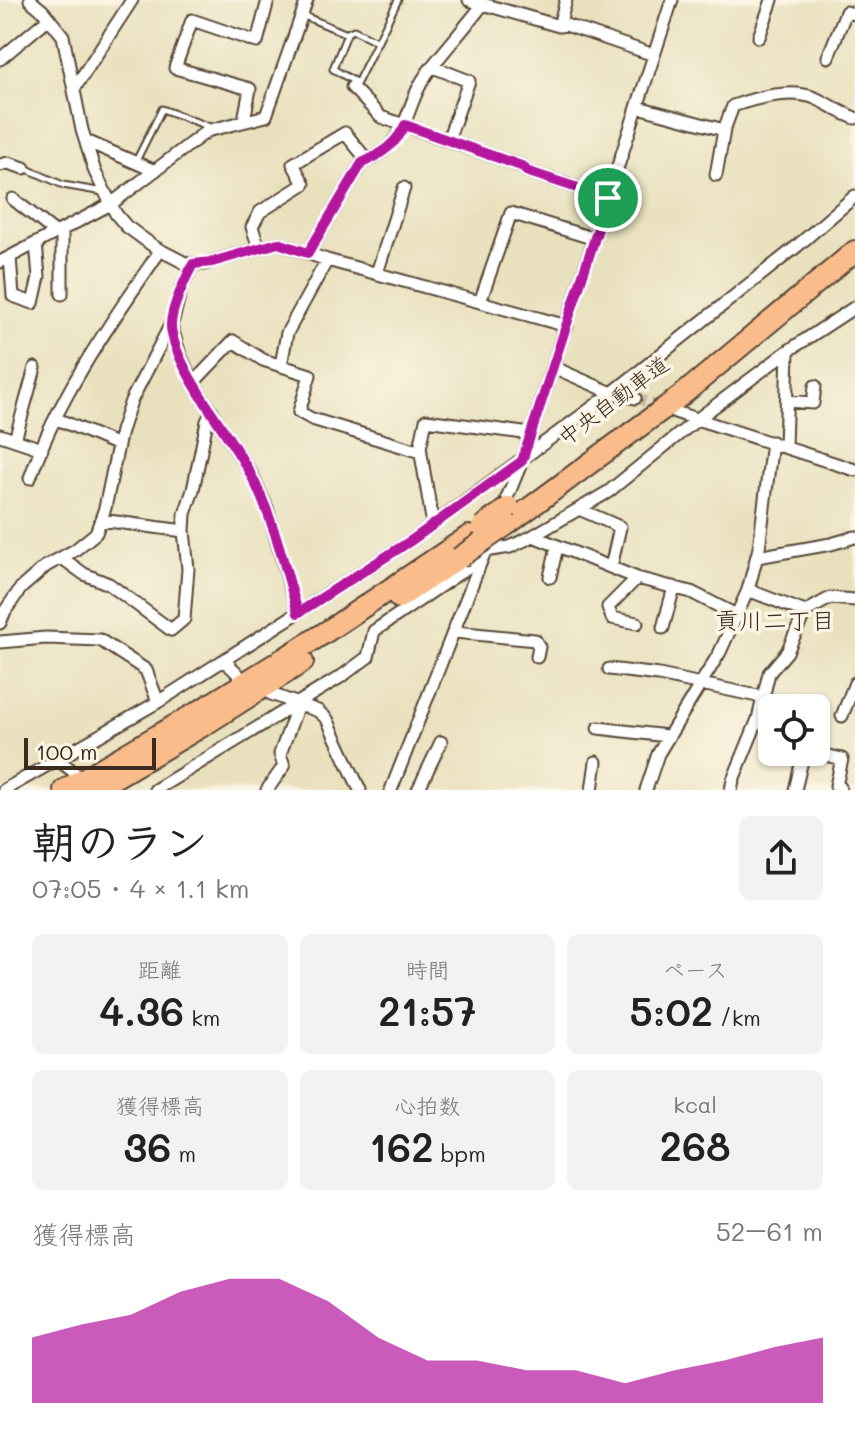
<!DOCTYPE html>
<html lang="ja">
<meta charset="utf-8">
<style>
body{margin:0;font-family:Mali,"Klee One",sans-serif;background:#f2f2f2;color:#222;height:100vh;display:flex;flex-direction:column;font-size:30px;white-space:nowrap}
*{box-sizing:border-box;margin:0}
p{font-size:26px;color:#767676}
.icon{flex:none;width:44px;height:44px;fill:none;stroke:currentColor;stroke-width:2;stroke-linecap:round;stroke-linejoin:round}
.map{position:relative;height:790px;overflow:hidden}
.side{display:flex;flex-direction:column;background:#fff;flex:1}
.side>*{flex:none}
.fabs{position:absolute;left:758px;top:694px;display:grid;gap:16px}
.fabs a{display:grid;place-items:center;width:72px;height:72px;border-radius:12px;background:#fff;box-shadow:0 2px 6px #0004;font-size:40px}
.scale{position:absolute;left:24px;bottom:20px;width:132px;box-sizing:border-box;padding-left:8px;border:4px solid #3b2a1e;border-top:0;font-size:22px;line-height:28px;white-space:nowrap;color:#3b2a1e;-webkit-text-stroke:6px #fcf5e5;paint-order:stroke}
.pin{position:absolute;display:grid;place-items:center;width:68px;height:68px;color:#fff;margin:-34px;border:4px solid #fff;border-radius:50%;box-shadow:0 2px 8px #0007}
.round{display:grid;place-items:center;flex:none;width:84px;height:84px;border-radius:12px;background:#f2f2f2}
.overview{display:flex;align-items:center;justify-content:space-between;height:136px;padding:0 32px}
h1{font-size:44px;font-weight:600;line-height:60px}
.metrics{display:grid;grid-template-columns:repeat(3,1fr);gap:12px;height:136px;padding:8px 32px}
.metrics div{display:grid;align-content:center;border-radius:12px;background:#f2f2f2;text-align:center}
.metrics b{font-size:40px;font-weight:600}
.metrics small{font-size:22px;font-weight:400}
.metrics p{font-size:22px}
.chart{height:224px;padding:16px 32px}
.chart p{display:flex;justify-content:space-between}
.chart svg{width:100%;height:144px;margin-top:8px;fill:#b5179e;opacity:.7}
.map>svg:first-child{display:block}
</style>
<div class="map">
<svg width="855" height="790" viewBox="0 0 855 790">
<rect width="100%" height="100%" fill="#fcf5e5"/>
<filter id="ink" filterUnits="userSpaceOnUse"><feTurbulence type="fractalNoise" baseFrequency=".0125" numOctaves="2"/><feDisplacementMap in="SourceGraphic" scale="16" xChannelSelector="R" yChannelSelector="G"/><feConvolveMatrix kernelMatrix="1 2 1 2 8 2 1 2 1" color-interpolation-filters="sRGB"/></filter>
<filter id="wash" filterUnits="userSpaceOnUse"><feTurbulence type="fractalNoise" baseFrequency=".006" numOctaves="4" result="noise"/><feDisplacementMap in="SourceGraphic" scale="32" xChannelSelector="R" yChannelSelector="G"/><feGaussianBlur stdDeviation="1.8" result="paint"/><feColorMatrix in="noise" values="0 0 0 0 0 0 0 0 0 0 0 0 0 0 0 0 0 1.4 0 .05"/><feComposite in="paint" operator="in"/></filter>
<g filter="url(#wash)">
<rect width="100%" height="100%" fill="#e9e1be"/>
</g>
<g filter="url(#ink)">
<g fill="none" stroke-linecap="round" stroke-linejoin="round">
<path stroke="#c6bc9e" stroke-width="11" stroke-dasharray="11 5.5" stroke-linecap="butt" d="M635 398 665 408"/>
<g stroke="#554536" stroke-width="9">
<path id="lane" d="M302 15 347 34 333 69 357 83 398 0
M347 33 354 30 378 42
M136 161 162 109 210 127
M25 168 63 185 103 192"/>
</g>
<g stroke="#554536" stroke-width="15">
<path id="street" d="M30 0 43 11 63 36 82 130 95 172 116 214 126 226 156 248 187 264H204L278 243 327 260 567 326
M469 0 559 26 566 25 654 55
M559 26 566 0
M759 37 772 0
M828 57 846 12 855 14
M0 59 49 18
M433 67 469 81 448 140
M352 87 381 117 524 167 526 171 608 198
M74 89 132 0
M638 107 724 130 733 106C756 98 790 88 815 98 828 104 841 113 855 118
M244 120 250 89 175 68 192 20 257 42 268 0
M86 141 155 171
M0 165 8 163 24 168
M716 175 724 130
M13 199 56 233
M259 248 252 227 260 212 304 184 293 164 345 133 367 160
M308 253 362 163C414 142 401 109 428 72 445 49 466 27 483 4
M10 257 13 296 33 303 39 277 36 243
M0 262 111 204 207 131 266 116 307 0
M377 273 404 188
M62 294V230
M480 302 511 213 595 239
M171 325 180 355 193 383 252 475 267 508 298 613
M281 365 287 333 327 260
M553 367 612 393 635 398
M193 383 233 341 263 360 310 375 299 412 312 419 421 452
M787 401 813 403 815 386
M675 412 855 470
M57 419 118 445
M0 435 42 449
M15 440 35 368
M785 447 788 351
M30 478C58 396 111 322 160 251
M579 509 620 527 611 567
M502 510 522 461 672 0
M433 525 420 448 426 420 531 434
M184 531 185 514 193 490 207 421 212 411
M533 536 637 578 691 592 736 615
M485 551 510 547 531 537 608 492 699 418 788 351 855 307
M757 557 831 544 855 537
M62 558 84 574 109 584 171 630 184 619 188 569 184 531 101 520
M550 577 557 547
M637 578 608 607 612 618 637 623
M748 590 805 612
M0 623 5 611 21 588 46 566 75 550 96 533 105 508 121 431 131 401 173 320 181 289 193 264
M663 628 674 587
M455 632 535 640 539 647 537 657
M0 642 46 638 100 640 146 670 158 702
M224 660 238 674
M609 669 659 675 762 697
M271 694 318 711 327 719 360 790
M842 716 855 683
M598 728 667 736
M813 752 842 759 836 786 840 787 839 790
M57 759 74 772
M4 790 158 702 412 540 612 393 796 247 855 196
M155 790 342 676 368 657 374 631 483 557
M267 790 284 766 280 754 298 705
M391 790 489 541
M418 790 441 742
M592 790 596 762
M646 790 658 754 720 652 748 590 759 548 772 442
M731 790 733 780 758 719 769 673 787 652 805 612 830 598 855 600
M795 790 804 752"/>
</g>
<g stroke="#554536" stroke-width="24">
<path id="highway" d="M508 524 682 395 855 251
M399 598 459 558
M64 790 201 710 326 632 469 536
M94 790 206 724 303 662"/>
</g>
<use href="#lane" stroke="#fff" stroke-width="5"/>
<use href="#street" stroke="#fff" stroke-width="11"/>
<use href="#highway" stroke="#fabc8b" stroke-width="20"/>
<g stroke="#554536" stroke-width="24" stroke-linecap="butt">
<path id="highway-bridge" d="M482 527 509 507
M459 558 508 524"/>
</g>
<use href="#highway-bridge" stroke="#fabc8b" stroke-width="20"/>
</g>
</g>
<g fill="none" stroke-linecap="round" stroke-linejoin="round" filter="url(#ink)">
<g stroke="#fff" stroke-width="16">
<path id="route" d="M405 125 524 167 526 171 608 198 522 461 412 540 298 613C285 567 274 521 253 479 233 437 175 371 171 327 170 311 185 279 193 264L212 262 278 243 308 253 362 163C380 155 397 144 405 125Z"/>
</g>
<use href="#route" stroke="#b5179e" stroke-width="10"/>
</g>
<g text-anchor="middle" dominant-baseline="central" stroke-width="7" stroke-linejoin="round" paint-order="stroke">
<g font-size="22" fill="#3b2a1e" stroke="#fcf5e5">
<text transform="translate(613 400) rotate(-37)">中央自動車道</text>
</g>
<g font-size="24" fill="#3b2a1e" stroke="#fcf5e5">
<text x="775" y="619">貢川二丁目</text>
</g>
</g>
</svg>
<div class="fabs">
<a><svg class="icon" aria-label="locate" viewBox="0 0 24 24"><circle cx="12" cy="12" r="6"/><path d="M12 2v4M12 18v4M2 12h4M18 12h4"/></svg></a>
</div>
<div class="scale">100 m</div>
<div class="pin" style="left:608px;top:198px;background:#1e9e55"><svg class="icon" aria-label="arrive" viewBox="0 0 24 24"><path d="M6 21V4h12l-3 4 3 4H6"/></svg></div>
</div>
<section class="side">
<div class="overview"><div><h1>朝のラン</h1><p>07:05 · 4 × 1.1 km</p></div><a class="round"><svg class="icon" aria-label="share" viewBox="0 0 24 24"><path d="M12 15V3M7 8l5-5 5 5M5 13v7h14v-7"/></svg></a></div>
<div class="metrics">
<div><p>距離</p><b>4.36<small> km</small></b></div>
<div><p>時間</p><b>21:57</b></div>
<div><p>ペース</p><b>5:02<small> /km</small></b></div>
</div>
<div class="metrics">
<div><p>獲得標高</p><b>36<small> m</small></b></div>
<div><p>心拍数</p><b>162<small> bpm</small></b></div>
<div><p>kcal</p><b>268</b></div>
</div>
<div class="chart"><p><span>獲得標高</span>52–61 m</p>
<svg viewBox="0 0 160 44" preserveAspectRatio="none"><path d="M0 44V24L10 20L20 17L30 10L40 6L50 6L60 13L70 24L80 31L90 31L100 34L110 34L120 38L130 34L140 31L150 27L160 24V44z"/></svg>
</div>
</section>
